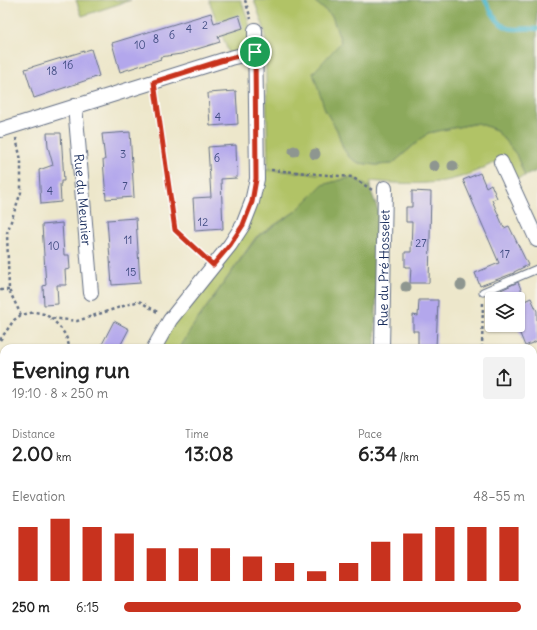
<!DOCTYPE html>
<meta charset="utf-8">
<style>
body{margin:0;font-family:Delius,sans-serif;background:#f2f2f2;color:#222;height:100vh;display:flex;flex-direction:column;font-size:15px;white-space:nowrap}
*{box-sizing:border-box;margin:0}
p{font-size:13px;color:#767676}
.icon{flex:none;width:22px;height:22px;fill:none;stroke:currentColor;stroke-width:2;stroke-linecap:round;stroke-linejoin:round}
.map{position:relative;flex:1;overflow:hidden}
.sheet{position:absolute;left:0px;top:344px;width:537px;height:286px;display:flex;flex-direction:column;background:#fff;border-radius:12px 12px 0 0;box-shadow:0 1px 3px #0004}
.sheet>*{flex:none}
.controls{position:absolute;left:485px;top:292px;display:grid;gap:8px}
.controls a{display:grid;place-items:center;width:40px;height:40px;border-radius:4px;background:#fff;box-shadow:0 1px 3px #0004;font-size:20px}
.pin{position:absolute;display:grid;place-items:center;width:34px;height:34px;color:#fff;margin:-17px;border:2px solid #fff;border-radius:50%;box-shadow:0 1px 4px #0007}
.round{display:grid;place-items:center;flex:none;width:42px;height:42px;border-radius:4px;background:#f2f2f2}
.headline{display:flex;align-items:center;justify-content:space-between;height:68px;padding:0 12px}
h1{font-size:22px;font-weight:700;line-height:30px}
.figures{display:grid;grid-template-columns:repeat(3,1fr);gap:6px;height:68px;padding:4px 12px}
.figures div{display:grid;align-content:center}
.figures b{font-size:20px;font-weight:700}
.figures small{font-size:11px;font-weight:400}
.figures p{font-size:11px}
.chart{height:112px;padding:8px 12px}
.chart p{display:flex;justify-content:space-between}
.chart svg{width:100%;height:72px;margin-top:4px;stroke:#c8321e;stroke-width:6}
ul{padding:0 12px;list-style:none;font-size:13px}
li{display:grid;grid-template-columns:64px 48px 1fr;align-items:center;height:30px}
li i{height:10px;border-radius:5px;background:#c8321e}
.map>svg:first-child{display:block}
</style>
<div class="map">
<svg width="537" height="630" viewBox="0 0 537 630">
<rect width="100%" height="100%" fill="#f7f3e8"/>
<filter id="ink" filterUnits="userSpaceOnUse"><feTurbulence type="fractalNoise" baseFrequency=".025" numOctaves="2"/><feDisplacementMap in="SourceGraphic" scale="8" xChannelSelector="R" yChannelSelector="G"/><feConvolveMatrix kernelMatrix="1 2 1 2 8 2 1 2 1" color-interpolation-filters="sRGB"/></filter>
<filter id="wash" filterUnits="userSpaceOnUse"><feTurbulence type="fractalNoise" baseFrequency=".012" numOctaves="4" result="noise"/><feDisplacementMap in="SourceGraphic" scale="16" xChannelSelector="R" yChannelSelector="G"/><feGaussianBlur stdDeviation="0.9" result="paint"/><feColorMatrix in="noise" values="0 0 0 0 0 0 0 0 0 0 0 0 0 0 0 0 0 1.4 0 .05"/><feComposite in="paint" operator="in"/></filter>
<g filter="url(#wash)">
<rect width="100%" height="100%" fill="#ede7cb"/>
<path fill="#b1c366" stroke="#667962" d="M76 0H131L82 16Z
M209 0H241C245 13 258 36 243 48 239 50 233 52 229 54Z
M254 0H313L332 16 341 42 325 110 337 130 343 148 349 157 359 163 376 165 392 164 428 133 478 123 496 130 516 154 525 176 513 180 501 160C488 165 475 173 461 177 432 186 401 184 371 181L370 188 352 177 322 185 296 211 256 237 193 326 180 348H154L230 245 256 169 319 174 268 169 265 31Z"/>
<path fill="#8ca95b" stroke="#546c5c" d="M313 0H537V171L525 176 516 154 496 130 478 123 428 133 392 164 376 165 359 163 349 157 343 148 337 130 325 110 313 73 341 42 332 16Z
M352 177 370 188 379 213 375 348H180L193 326 257 237 296 211 322 185Z"/>
<g fill="none" stroke-linecap="round" stroke-linejoin="round">
<path stroke="#4cb6ca" stroke-width="4.5" d="M485 0C491 12 499 29 515 29 522 29 529 28 537 29"/>
</g>
<g id="blocks">
<path fill="#b3a7ec" d="M211 13 214 23 239 15 243 28 218 36 220 42 181 54 160 57 161 59 120 72 112 43Z
M91 49 99 76 34 98 25 69Z
M236 91 238 124 210 126 208 93Z
M130 132 134 197 106 199 103 160H105L102 134Z
M47 133H61L64 181H61V184H60L61 202 41 204 39 170 53 165 48 147Z
M236 145 237 178 221 179 223 229 195 231 193 198 211 197 208 147Z
M480 173 486 187 491 184 497 198 492 200 504 228 509 226 528 265 514 272V273L480 286 475 273 499 263 463 180Z
M412 191 431 192 429 283H410L411 267H405V252H411L412 222H406V207H412Z
M136 218 140 283 112 285 107 220Z
M62 223 64 255H69L70 269 65 270 66 285H57L58 304 44 305 43 286 46 285 42 225Z
M518 282 525 299H505L501 290Z
M531 298 537 311V341L525 346 518 329V304Z
M419 300H438L436 348H418V331H413V315L418 316Z
M114 321 129 329 119 348H100Z"/>
</g>
</g>
<g filter="url(#ink)">
<use href="#blocks" fill-opacity="0" stroke="#646f84" stroke-width="1"/>
<g fill="none" stroke-linecap="round" stroke-linejoin="round">
<g stroke="#646f84" stroke-width="9">
<path id="lane" d="M483 292 537 269"/>
</g>
<g stroke="#646f84" stroke-width="16">
<g id="street">
<path id="s1" d="M75 106 91 293"/>
<path d="M0 130 230 58 255 52"/>
<path d="M501 162 537 240"/>
<path d="M154 348 170 320 230 245 243 225 252 202 257 179 255 30"/>
<path id="s2" d="M382 348 385 188"/>
<path d="M0 529 4 530"/>
<path d="M533 533 537 531"/>
<path d="M0 626H22"/>
<path d="M62 626 73 630"/>
<path d="M107 630H148"/>
</g>
</g>
<path stroke="#646f84" stroke-width="2.5" stroke-dasharray="3 3" stroke-linecap="butt" d="M245 0 251 19
M156 94 175 230 204 257
M16 138 21 160V192L7 233 9 290 21 315
M271 170 352 177 372 190
M0 290H9
M51 318C60 327 68 335 69 348
M0 340 14 320 21 315 35 312 44 314 51 318 77 321 139 301 159 313
M482 348 483 301"/>
<use href="#lane" stroke="#fff" stroke-width="7"/>
<use href="#street" stroke="#fff" stroke-width="14"/>
</g>
<g fill="#8e9690">
<circle cx="294" cy="151" r="5.5"/>
<circle cx="315" cy="154" r="5.5"/>
<circle cx="434" cy="166" r="5.5"/>
<circle cx="453" cy="166" r="5.5"/>
<circle cx="461" cy="285" r="5.5"/>
<circle cx="406" cy="287" r="5.5"/>
</g>
</g>
<g fill="none" stroke-linecap="round" stroke-linejoin="round" filter="url(#ink)">
<g stroke="#fff" stroke-width="8">
<path id="route" d="M255 52 256 179 252 202 243 225 230 245 213 265 175 230 154 82 230 58Z"/>
</g>
<use href="#route" stroke="#c8321e" stroke-width="5"/>
</g>
<g text-anchor="middle" dominant-baseline="central" stroke-width="3.5" stroke-linejoin="round" paint-order="stroke">
<g font-size="11" fill="#414d82">
<text x="205" y="25">2</text>
<text x="189" y="29">4</text>
<text x="172" y="35">6</text>
<text x="156" y="39">8</text>
<text x="140" y="45">10</text>
<text x="68" y="65">16</text>
<text x="52" y="71">18</text>
<text x="218" y="117">4</text>
<text x="123" y="154">3</text>
<text x="217" y="158">6</text>
<text x="125" y="186">7</text>
<text x="50" y="191">4</text>
<text x="203" y="222">12</text>
<text x="128" y="240">11</text>
<text x="421" y="243">27</text>
<text x="54" y="246">10</text>
<text x="505" y="254">17</text>
<text x="131" y="272">15</text>
</g>
<g font-size="13" fill="#1b2f5e" stroke="#f7f3e8">
<text stroke="none"><textPath href="#s1" startOffset="94">Rue du Meunier</textPath></text>
<text stroke="none"><textPath href="#s2" startOffset="80">Rue du Pré Hosselet</textPath></text>
</g>
</g>
</svg>
<div class="controls">
<a><svg class="icon" aria-label="layers" viewBox="0 0 24 24"><path d="M12 4l9 5-9 5-9-5zM3 14l9 5 9-5"/></svg></a>
</div>
<div class="pin" style="left:255px;top:52px;background:#1e9e55"><svg class="icon" aria-label="arrive" viewBox="0 0 24 24"><path d="M6 21V4h12l-3 4 3 4H6"/></svg></div>
<section class="sheet">
<div class="headline"><div><h1>Evening run</h1><p>19:10 · 8 × 250 m</p></div><a class="round"><svg class="icon" aria-label="share" viewBox="0 0 24 24"><path d="M12 15V3M7 8l5-5 5 5M5 13v7h14v-7"/></svg></a></div>
<div class="figures">
<div><p>Distance</p><b>2.00<small> km</small></b></div>
<div><p>Time</p><b>13:08</b></div>
<div><p>Pace</p><b>6:34<small> /km</small></b></div>
</div>
<div class="chart"><p><span>Elevation</span>48–55 m</p>
<svg viewBox="0 0 160 44" preserveAspectRatio="none"><path d="M5 44V11M15 44V6M25 44V11M35 44V15M45 44V24M55 44V24M65 44V24M75 44V29M85 44V33M95 44V38M105 44V33M115 44V20M125 44V15M135 44V11M145 44V11M155 44V11"/></svg>
</div>
<ul>
<li><b>250 m</b>6:15<i style="width:99%"></i></li>
</ul>
</section>
</div>
